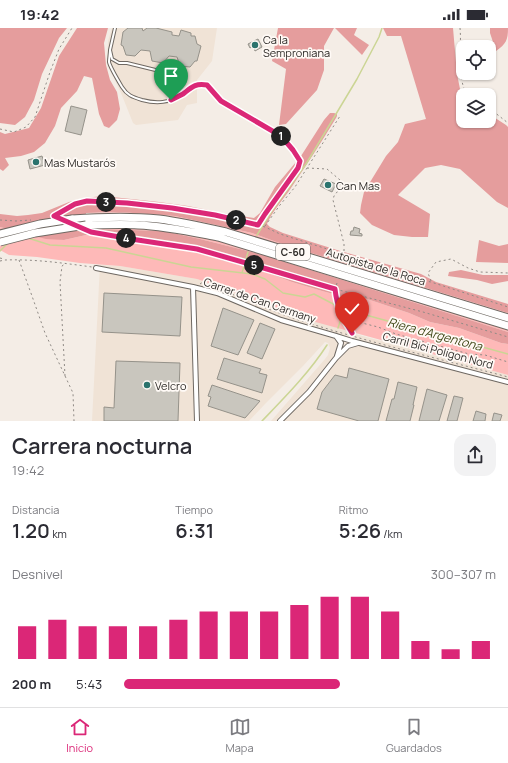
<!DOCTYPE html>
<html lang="es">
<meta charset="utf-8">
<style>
body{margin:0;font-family:Manrope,sans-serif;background:#f2f2f3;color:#2b2b33;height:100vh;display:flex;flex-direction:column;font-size:15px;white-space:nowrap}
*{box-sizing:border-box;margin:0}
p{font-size:13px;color:#7c7c81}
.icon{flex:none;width:22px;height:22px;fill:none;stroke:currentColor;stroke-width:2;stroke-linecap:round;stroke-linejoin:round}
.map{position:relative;height:393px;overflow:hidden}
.details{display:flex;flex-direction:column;background:#fff;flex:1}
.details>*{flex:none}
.tools{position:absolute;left:456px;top:12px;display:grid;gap:8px}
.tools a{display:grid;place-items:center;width:40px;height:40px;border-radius:8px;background:#fff;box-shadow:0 1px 3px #0004;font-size:20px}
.pin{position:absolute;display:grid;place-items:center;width:34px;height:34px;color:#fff;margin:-41px -17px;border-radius:50% 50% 50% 0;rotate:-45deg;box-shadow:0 0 4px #0007}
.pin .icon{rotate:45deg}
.km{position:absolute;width:20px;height:20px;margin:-10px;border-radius:50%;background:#222;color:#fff;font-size:11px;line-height:20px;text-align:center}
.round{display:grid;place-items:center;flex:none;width:42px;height:42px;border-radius:12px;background:#f2f2f3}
.summary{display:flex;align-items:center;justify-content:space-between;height:68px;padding:0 12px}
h1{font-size:22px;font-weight:600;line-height:30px}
.stats{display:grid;grid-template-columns:repeat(3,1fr);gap:6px;height:68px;padding:4px 12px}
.stats div{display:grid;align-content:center}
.stats b{font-size:20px;font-weight:600}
.stats small{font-size:11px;font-weight:400}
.stats p{font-size:11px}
.chart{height:112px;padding:8px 12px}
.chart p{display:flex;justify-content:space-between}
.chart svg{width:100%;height:72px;margin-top:4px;stroke:#db2777;stroke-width:6}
ul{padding:0 12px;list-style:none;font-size:13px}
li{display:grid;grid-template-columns:64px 48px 1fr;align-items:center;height:30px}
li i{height:10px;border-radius:5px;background:#db2777}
.status{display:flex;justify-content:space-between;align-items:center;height:28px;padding:0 20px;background:#fff;direction:ltr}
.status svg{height:11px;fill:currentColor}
.dock{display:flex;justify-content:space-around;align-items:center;height:56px;border-top:1px solid #e1e1e2;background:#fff;font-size:11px;color:#7c7c81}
.dock a{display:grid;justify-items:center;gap:2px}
.dock .on{color:#db2777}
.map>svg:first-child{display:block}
</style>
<div class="status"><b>19:42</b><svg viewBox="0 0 49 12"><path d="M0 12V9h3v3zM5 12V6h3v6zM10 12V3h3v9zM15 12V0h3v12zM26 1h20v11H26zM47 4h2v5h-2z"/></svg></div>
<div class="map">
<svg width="508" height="393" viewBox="0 0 508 393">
<rect width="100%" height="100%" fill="#f4ede6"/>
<path fill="#f0e3d6" d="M112 0H217L212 33 197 52V75L187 77 178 92 136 97 133 95 121 65 107 36 108 13Z
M100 237 120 238 197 251 355 306 508 347V393H271L325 331 328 327 330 320 328 315 325 314 303 338 265 376 249 393H92Z"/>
<path fill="#feb9b8" d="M119 184 175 188 252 205 285 217 508 285V304L260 226 200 211 164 203 132 202H87L86 186Z
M0 199 64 212 86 207 105 209 148 218 177 220 203 224 223 233 247 237 292 254 322 263 341 268 367 271 409 285 430 294 459 300 501 315 508 316V347L312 293 276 282 226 261 197 251 120 238 80 235 37 229 9 227 0 222Z"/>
<path fill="#e59d9d" d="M0 0H67L59 10 42 46 34 72 25 89 15 97 0 95Z
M77 0H108L104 15 106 37 110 52 117 64 120 81 117 92 109 100 104 98 99 86 92 50 84 48 77 63 61 80 55 98 45 115 34 124 21 128 5 130 9 137 3 143 0 141V104L5 106 29 100 41 80 59 28Z
M278 0H334L324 18V42L317 62 286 96 279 97 286 41 272 33Z
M335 0H357L354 7 369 17 362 27Z
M383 0H453L457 46 461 66 463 68V93H489V86L506 97 508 99V180L497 174 460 141 441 137 425 140 398 167 430 186 428 209H412L394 207 372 197 360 185 361 177 364 164 386 128 398 114 405 96 426 91 401 8H387Z
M490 0H508C508 12 506 16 496 23L490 5Z
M330 85H334L337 86V88L336 90C321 115 305 139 289 163 281 174 272 184 267 196L270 199 283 205 337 222 421 246 436 254 508 276V285L285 217 252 205 175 188 119 184 86 185 87 202H132L164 203 200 211 260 226 508 304V316L501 315 459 300 430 294 409 285 367 271 341 268 322 263 292 254 247 237 223 233 203 224 177 220 148 218 103 208 86 207 64 212 46 211 0 199V186L17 188 28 187 42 185 69 174 84 170 103 168 159 174 188 178 228 186 254 190 260 185 275 159 301 128 324 92Z
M479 212 499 218 508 216V235L476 234Z
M461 242 483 247H508V253L492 256 477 252 448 248 449 244Z"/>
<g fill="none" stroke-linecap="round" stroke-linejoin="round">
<path stroke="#cbd594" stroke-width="1.5" d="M257 207 272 183 306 136 357 51 379 9 382 0
M28 210 50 217 106 220 191 239 252 246 265 251 283 265 305 269 314 266 339 279 344 281 508 326
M0 223 9 214
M242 245 248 224
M338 300 344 281
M262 393C285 369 309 345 327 317"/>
</g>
<path fill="#c9c6be" stroke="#95928a" d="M128 0H142L143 3 147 0H156L172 4V7L179 8 181 2 191 5V8H195L197 16 201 18 197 33H195L190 39 180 38 177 29 169 28 163 35 152 33 150 23 141 22 135 28 126 27 123 18 121 17 123 4Z
M258 11 262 19 255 23 253 18 250 20 248 16Z
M71 78 87 82 81 107 65 103Z
M42 128 45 137 30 141 28 132Z
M324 151 336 156 332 164 320 158Z
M354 199 360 201 359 205 362 206V208L350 207 351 203H353Z
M104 265 182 269 180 308 102 304Z
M223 280 254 292 238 327 211 318Z
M260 295 275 301 262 331 247 325Z
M224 330 261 341 259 345 267 347 262 365 217 351Z
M116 333 180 335 178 393H104V379L114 380Z
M349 340 389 351 378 393H359L317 381 322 364 335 347 347 350Z
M398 354 417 359 413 377H414L410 393H386L392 371H394Z
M212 357 260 373 245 390 208 378 211 369 208 368Z
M427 361 447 367 439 393H419Z
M454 368 463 370 457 393H447Z
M476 383 486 386 485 393H473Z
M494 385 502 387 500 393H492Z"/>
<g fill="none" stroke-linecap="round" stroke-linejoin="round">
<g stroke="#6e6862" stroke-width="4">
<path id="service" d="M115 0 110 22 112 31 119 35H127L184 49
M110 22C110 26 109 30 109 34 110 39 119 54 122 59 127 67 132 69 142 72 157 76 169 75 183 66 189 61 194 56 202 56"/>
</g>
<g stroke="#6e6862" stroke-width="6">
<path id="minor" d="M96 240 193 259 217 265 281 292 336 308 352 313 508 354
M193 259 197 393
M336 308 341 315 337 328
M280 393 309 364 336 330 348 318 358 315"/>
</g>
<g stroke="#6e6862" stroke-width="9">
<path id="motorway" d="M72 191C101 189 130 188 159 191 182 194 204 199 226 204L508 290
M86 197C103 197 121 196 138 197 165 198 192 204 218 209L508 298"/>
</g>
<path stroke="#8f8a85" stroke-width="1" stroke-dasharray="2 3" stroke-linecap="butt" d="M460 0C462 22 456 47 467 67
M205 57H207L221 73 281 108 293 122 300 133 299 140 265 186 259 196
M489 80 508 95
M0 101 14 104 26 99 35 89 50 44 59 21 72 0
M307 140 327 141 340 152 341 159 334 168 333 172 344 216V232
M54 188 75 176 87 173 127 175 149 177 215 187 252 195 265 199 280 206 349 228 408 250 431 254 508 279
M0 192 16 193 31 192
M265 198 280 177 295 159 340 88
M88 203 91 204 131 211 197 221 267 241 335 261 423 284 508 309
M0 230 4 231
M19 232 32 268 45 305 73 365 74 393
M0 233 5 232C34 231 63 235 92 239
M431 253 428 245 436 234 451 231 468 240 480 244 508 245
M337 255C331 273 344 292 354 307
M200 256 203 254C237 268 270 283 305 294 372 315 440 331 508 349
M346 295 350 292 378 299 396 306 469 326 485 327 508 334
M65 348 60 254 62 238 66 235"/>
<use href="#service" stroke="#fff" stroke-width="2"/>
<use href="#minor" stroke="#fff" stroke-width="4"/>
<use href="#motorway" stroke="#fff" stroke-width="7"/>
<g stroke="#6e6862" stroke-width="9" stroke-linecap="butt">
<path id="motorway-bridge" d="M0 206 40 196 72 191
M0 214 35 205 86 197"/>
</g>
<use href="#motorway-bridge" stroke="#fff" stroke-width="7"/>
</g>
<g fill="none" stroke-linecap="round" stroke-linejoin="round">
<g stroke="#fff" stroke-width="8">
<path id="route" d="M171 72C175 70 179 68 183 66 192 59 195 55 207 57L221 73 281 108 293 122 300 133 298 140 265 186 258 197 215 187 172 180 127 175 87 173 75 176 54 188 91 204 131 211 197 221 267 241 335 261C337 280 343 290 352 305"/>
</g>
<use href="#route" stroke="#db2777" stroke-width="5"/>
</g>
<g fill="#2a736d" stroke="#fffaf6" stroke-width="1.5">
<circle cx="255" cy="17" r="4"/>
<circle cx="36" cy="134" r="4"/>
<circle cx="328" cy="157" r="4"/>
<circle cx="147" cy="357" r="4"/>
</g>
<g text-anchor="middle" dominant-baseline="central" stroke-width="3.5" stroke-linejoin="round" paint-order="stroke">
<rect fill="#fffaf6" stroke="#6c6865" stroke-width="1" x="276" y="216" width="34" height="16" rx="3"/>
<g font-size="10" font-weight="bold" fill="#2d2a27">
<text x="293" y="224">C-60</text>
</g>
<g font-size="11" fill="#2d2a27" stroke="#fffaf6" text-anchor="start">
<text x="263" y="11">Ca la<tspan x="263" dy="13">Semproniana</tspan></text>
<text x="44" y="134">Mas Mustarós</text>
<text x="336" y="157">Can Mas</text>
<text x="155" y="357">Velcro</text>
</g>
<g font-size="11" fill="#2d2a27" stroke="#fffaf6">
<text transform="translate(376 238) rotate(17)">Autopista de la Roca</text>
<text transform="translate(260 272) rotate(19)">Carrer de Can Carmany</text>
<text transform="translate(438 322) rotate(15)">Carril Bici Polígon Nord</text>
</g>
<g font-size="12" font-style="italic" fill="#414717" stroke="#fffaf6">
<text transform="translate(435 306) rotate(15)">Riera d'Argentona</text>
</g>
</g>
</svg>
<div class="tools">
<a><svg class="icon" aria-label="locate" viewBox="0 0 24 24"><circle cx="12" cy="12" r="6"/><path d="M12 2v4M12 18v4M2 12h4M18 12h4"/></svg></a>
<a><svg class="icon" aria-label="layers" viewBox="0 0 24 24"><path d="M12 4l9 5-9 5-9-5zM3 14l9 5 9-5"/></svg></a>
</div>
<div class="pin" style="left:171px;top:72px;background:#1e9e55"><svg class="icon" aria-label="arrive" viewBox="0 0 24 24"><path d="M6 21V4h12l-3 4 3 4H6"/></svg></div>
<div class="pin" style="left:352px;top:305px;background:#d93025"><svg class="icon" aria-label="check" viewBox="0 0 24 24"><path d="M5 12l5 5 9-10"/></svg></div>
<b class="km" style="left:281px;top:108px">1</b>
<b class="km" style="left:236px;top:192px">2</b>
<b class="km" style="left:106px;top:174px">3</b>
<b class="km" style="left:126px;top:210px">4</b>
<b class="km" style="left:254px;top:237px">5</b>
</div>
<section class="details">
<div class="summary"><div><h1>Carrera nocturna</h1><p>19:42</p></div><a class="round"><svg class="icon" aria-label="share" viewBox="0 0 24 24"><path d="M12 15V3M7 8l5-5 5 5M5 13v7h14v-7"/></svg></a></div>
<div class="stats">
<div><p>Distancia</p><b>1.20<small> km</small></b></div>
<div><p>Tiempo</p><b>6:31</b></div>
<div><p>Ritmo</p><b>5:26<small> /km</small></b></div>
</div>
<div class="chart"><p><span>Desnivel</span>300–307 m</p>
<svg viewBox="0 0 160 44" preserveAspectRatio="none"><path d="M5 44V24M15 44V20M25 44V24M35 44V24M45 44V24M55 44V20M65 44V15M75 44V15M85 44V15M95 44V11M105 44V6M115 44V6M125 44V15M135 44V33M145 44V38M155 44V33"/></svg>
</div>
<ul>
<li><b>200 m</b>5:43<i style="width:58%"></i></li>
</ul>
</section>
<nav class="dock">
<a class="on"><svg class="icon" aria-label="home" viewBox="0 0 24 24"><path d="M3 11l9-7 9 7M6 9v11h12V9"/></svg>Inicio</a>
<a><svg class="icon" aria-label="map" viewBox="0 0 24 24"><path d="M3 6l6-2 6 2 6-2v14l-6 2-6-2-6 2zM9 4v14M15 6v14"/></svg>Mapa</a>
<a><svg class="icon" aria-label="saved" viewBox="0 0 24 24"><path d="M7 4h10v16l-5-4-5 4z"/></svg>Guardados</a>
</nav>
